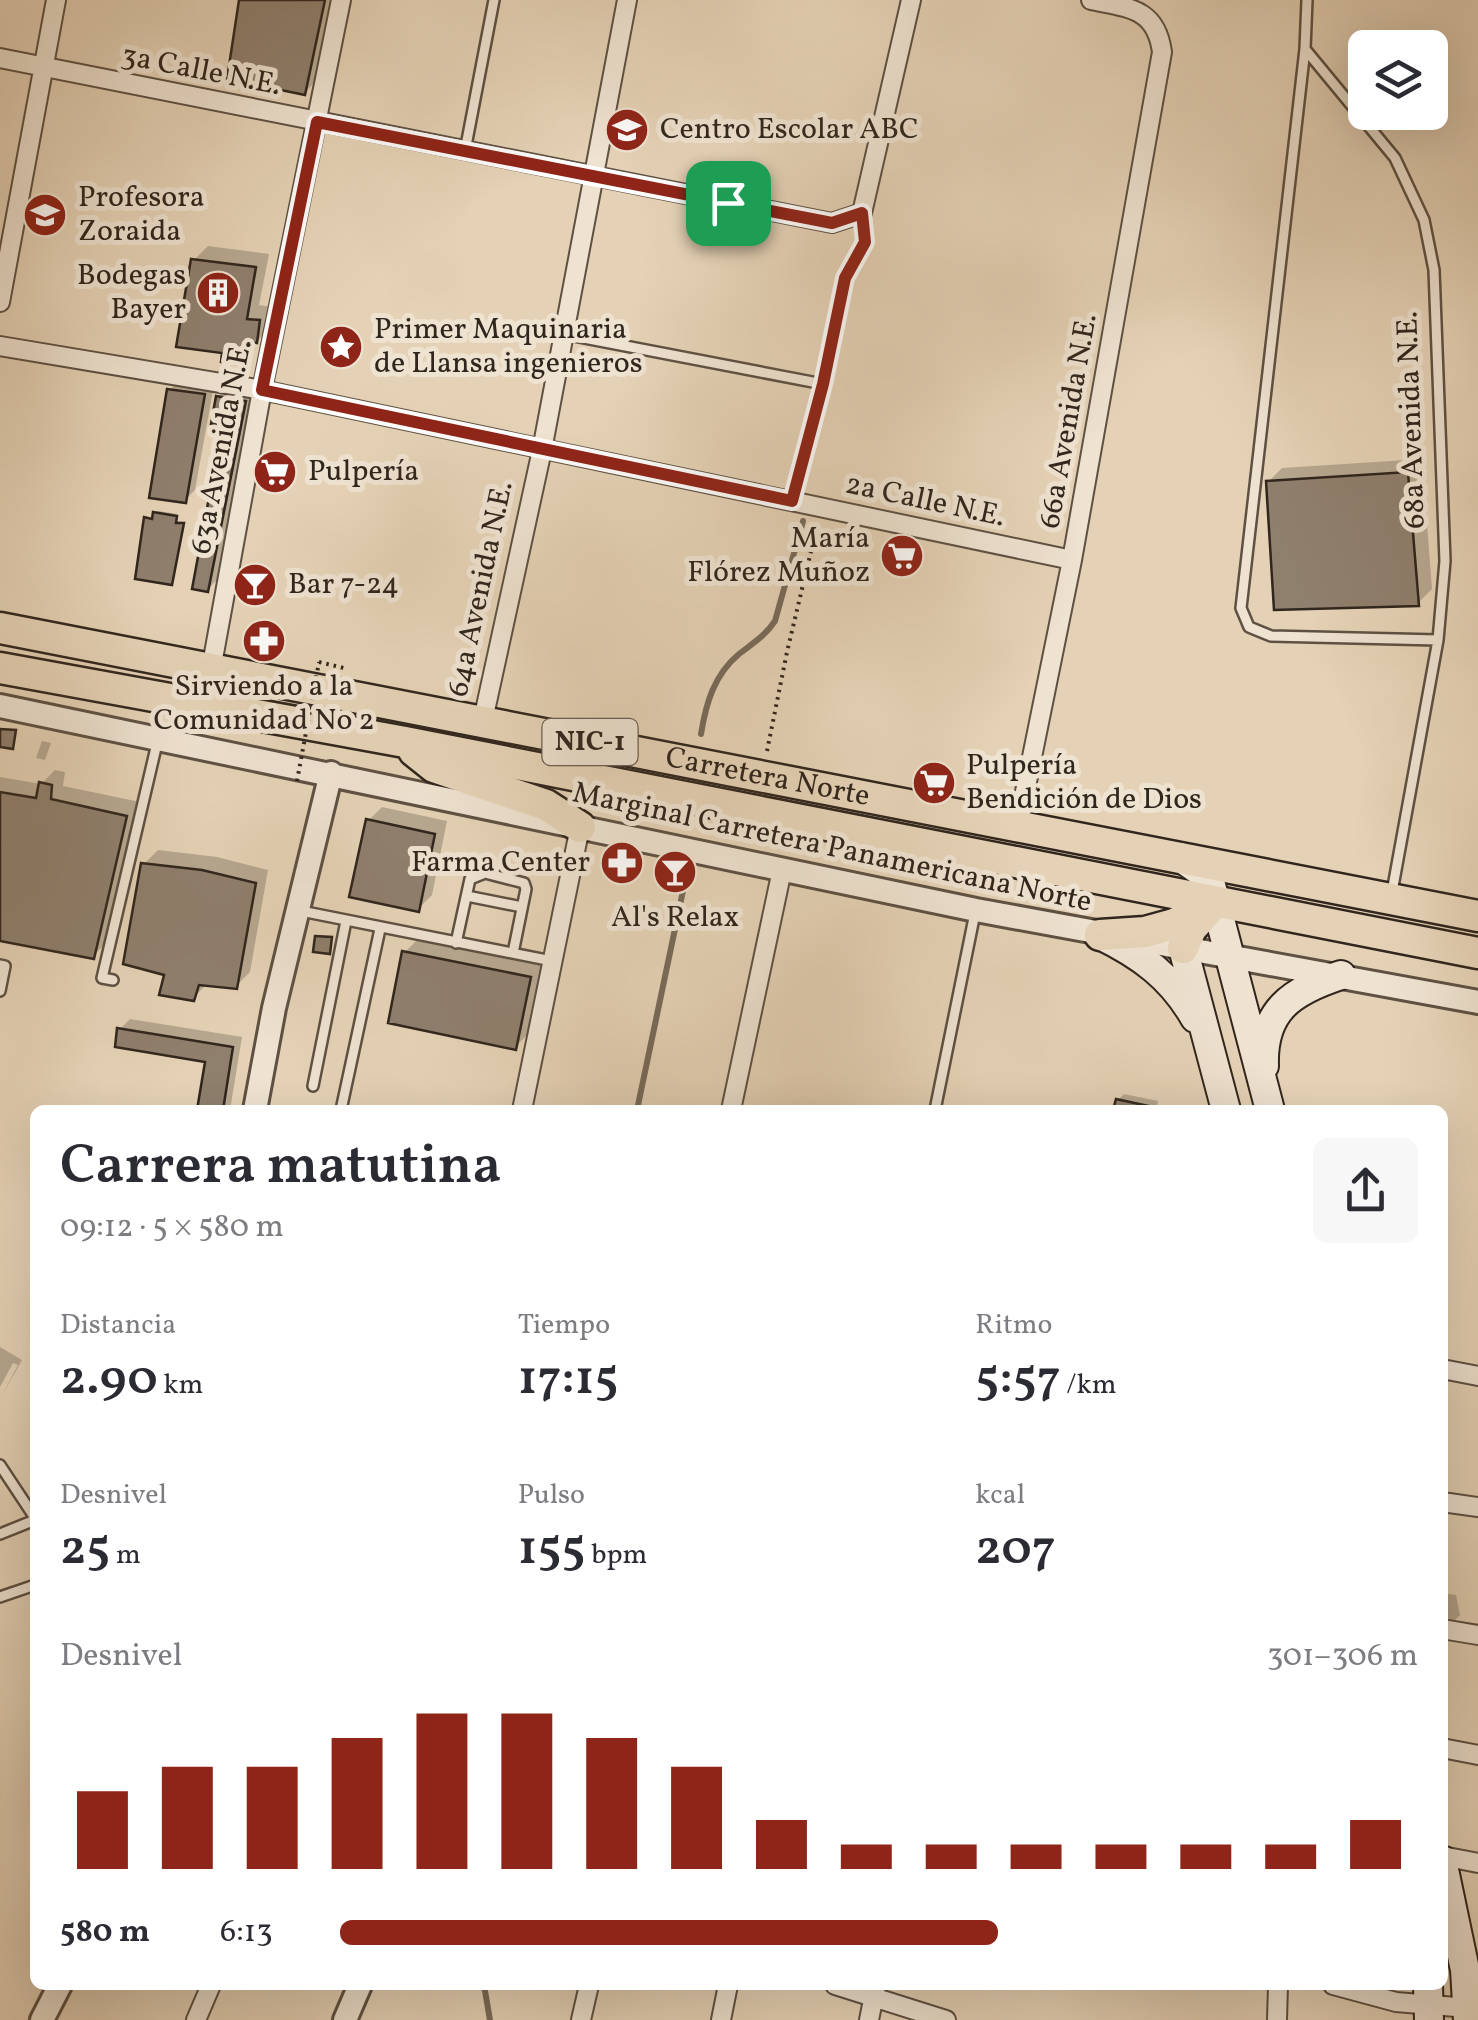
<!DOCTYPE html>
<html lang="es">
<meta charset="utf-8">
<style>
body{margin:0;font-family:Vollkorn,serif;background:#f7f7f7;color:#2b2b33;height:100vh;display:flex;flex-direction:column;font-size:38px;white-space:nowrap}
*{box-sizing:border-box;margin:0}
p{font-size:32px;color:#7c7c81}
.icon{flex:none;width:55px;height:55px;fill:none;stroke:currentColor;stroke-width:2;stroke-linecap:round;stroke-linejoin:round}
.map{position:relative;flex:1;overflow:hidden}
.panel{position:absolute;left:30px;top:1105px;width:1418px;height:885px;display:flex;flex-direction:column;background:#fff;border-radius:15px;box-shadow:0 10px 40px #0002}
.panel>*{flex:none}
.controls{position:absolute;left:1348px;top:30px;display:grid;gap:20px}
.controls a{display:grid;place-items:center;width:100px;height:100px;border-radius:15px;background:#fff;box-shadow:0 10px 40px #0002;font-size:50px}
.pin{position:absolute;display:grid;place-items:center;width:85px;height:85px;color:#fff;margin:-42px;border-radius:20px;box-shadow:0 5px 15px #0006}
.round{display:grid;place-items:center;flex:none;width:105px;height:105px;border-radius:15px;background:#f7f7f7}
.overview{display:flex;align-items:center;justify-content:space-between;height:170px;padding:0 30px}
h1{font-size:55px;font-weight:600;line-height:75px}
.figures{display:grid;grid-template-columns:repeat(3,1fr);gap:15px;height:170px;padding:10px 30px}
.figures div{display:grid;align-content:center}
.figures b{font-size:50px;font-weight:600}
.figures small{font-size:28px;font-weight:400}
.figures p{font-size:28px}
.chart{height:280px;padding:20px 30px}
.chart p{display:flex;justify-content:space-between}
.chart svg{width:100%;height:180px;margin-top:10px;stroke:#8f2418;stroke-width:6}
ul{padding:0 30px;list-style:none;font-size:32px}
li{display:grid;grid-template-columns:160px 120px 1fr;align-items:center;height:75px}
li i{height:25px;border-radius:12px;background:#8f2418}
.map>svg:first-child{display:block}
</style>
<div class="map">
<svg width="1478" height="2020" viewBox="0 0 1478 2020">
<rect width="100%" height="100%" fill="#e5d2b6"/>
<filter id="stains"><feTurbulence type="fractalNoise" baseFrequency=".002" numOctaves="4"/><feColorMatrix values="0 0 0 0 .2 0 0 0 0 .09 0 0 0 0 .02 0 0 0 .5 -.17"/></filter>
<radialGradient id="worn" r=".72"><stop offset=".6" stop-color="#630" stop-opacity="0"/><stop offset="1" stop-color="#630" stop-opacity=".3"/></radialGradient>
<path fill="#0003" d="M242 0H335L318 79 304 93Z
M208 246 269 254 259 305 273 307 270 326 241 362 194 260Z
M180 380 214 385 195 490 185 500 170 390Z
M228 387 255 391 218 579 207 590 223 434 232 425 218 397Z
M1422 459 1432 589 1418 603 1268 482 1282 468Z
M158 511 178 514 177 521 185 522 172 583 146 519 155 517Z
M42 741 51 743 45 760 36 758Z
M55 770 65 772 63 786 140 802 107 942 93 956 0 938V777L41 784Z
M382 807 447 821 432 895 418 909 368 821Z
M158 850 217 857 268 870 250 972 236 986 208 983 193 998 144 864Z
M419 938 543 964 529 1033 515 1047 405 952Z
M130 1019 242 1037 230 1110H200L207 1060 120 1029Z
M1124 1094 1158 1101 1156 1110H1116L1118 1100Z
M35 1298V1326L30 1325Z
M0 1347 22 1360 0 1399 18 1365 13 1363 0 1387Z
M1442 1593 1456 1595 1460 1615 1454 1621 1442 1620Z"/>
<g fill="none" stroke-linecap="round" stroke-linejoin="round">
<path stroke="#786a5a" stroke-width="6" d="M701 734C706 703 714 675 739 654 753 643 765 636 775 621L803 521
M637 1110 688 867
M484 1985 490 2020"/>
</g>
<path fill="#8f7f6d" stroke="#31261d" stroke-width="2.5" d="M239 0H325L305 95 227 79Z
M191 259 256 267 247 319 260 320 257 343 244 341 242 365 221 362 222 353 176 347Z
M167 389 205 394 186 503 149 498Z
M216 396 246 401 208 592 192 589 221 433 231 434 233 427 211 424Z
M1408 472 1419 606 1274 610 1266 481Z
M153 512 177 516 176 523H184L172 585 135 579 144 517 152 519Z
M0 729 16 730 13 749 0 747Z
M39 782 52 785 51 799 127 816 94 959 0 941V792L36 798Z
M366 819 435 834 419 912 349 897Z
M141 863 202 870 256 883 237 989 199 985 194 1001 159 995 164 975 123 964Z
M315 936 332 937 330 954 313 952Z
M402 951 531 977 516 1050 388 1023Z
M117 1028 233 1047 223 1110H197L205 1062 115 1047Z
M1116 1099 1153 1107 1152 1110H1113Z"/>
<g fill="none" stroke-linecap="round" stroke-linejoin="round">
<g stroke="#5e5143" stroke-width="14">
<path id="service" d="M1307 0 1305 49 1241 608 1249 627 1271 636 1438 640
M1305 49 1395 158 1424 220 1434 270 1445 561 1438 640 1392 892
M465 151 494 0
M563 334 823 384
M467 896 522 907
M301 911 552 961
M456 943 470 879 485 873 524 883 526 889 513 953
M0 965 5 966 0 991
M113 980 102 978 158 739
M313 1086 346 921
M341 1110 380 929
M935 1110 975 913
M0 1465 35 1518
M0 1534 35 1520
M0 1597 35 1585"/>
</g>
<g stroke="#5e5143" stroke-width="22">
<path id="minor" d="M0 58 832 223 862 213 911 0
M0 302 56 0
M0 346 262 390 1072 560
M211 670 262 390 341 0
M483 720 542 450 627 0
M1018 826 1072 560 1162 52C1156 8 1129 8 1091 0
M522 1110 580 827
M731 1110 782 870
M1442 1369 1478 1376
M1442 1502 1478 1507
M1442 1629 1478 1635
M1442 1748 1478 1755
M1442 1856 1478 1863
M835 1985 946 2020
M1333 1985 1396 2002 1468 2008
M196 2020 211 1985
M581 2020 589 1985
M721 2020 728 1985
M869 2020 876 1985
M1277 2020 1278 1985"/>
</g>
<g stroke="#5e5143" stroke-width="28">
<path id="tertiary" d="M0 706 976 910 1478 1002
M255 1110 274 1008 331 773
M42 2020 60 1985
M345 2020 360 1985"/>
</g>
<g stroke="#31261d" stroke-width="32">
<path id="secondary" d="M1180 857 1200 871 1211 885 1270 1110
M1100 935C1141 955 1172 977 1195 1018
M1183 948 1226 1110
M1264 1066C1262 1010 1292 991 1341 975
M1442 1860 1465 1970 1468 2020
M1428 1985 1429 2020"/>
</g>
<g stroke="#31261d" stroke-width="35">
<g id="trunk">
<path id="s1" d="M0 628 1478 916"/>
<path d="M0 668 405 742 1478 953"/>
<path d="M414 751 434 767 546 805 580 827"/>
<path d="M1100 935 1145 932 1174 924 1219 902"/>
<path d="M1183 948 1191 929 1210 908"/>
</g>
</g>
<path stroke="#31261d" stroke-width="4" stroke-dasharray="2.5 5" stroke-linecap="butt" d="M826 371 845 278 865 241 864 232
M797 482 820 395
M319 662 348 669
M767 751 787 652 817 526"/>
<use href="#service" stroke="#eee2d0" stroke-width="9"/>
<use href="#minor" stroke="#eee2d0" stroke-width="18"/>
<use href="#tertiary" stroke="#eee2d0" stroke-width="22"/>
<use href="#secondary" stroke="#eee2d0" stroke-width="28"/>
<use href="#trunk" stroke="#e5d2b6" stroke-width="30"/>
<path stroke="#31261d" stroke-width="4" stroke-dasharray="2.5 5" stroke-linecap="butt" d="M297 781 319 662"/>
</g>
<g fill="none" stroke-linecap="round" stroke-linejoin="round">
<g stroke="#fff" stroke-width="20">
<path id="route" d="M317 122 832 223 862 213 865 242 845 278 823 384 792 501 262 390Z"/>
</g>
<use href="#route" stroke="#8f2418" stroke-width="12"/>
</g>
<defs>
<g id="school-disc" transform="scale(2.25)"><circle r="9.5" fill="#8f2418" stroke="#eee2d0"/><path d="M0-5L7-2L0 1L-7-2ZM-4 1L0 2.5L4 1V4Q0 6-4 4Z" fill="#fff"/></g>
<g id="building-disc" transform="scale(2.25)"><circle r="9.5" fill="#8f2418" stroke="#eee2d0"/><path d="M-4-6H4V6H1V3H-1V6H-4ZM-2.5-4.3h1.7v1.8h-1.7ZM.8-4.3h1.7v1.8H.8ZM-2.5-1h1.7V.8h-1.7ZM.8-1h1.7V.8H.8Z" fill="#fff"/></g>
<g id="sight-disc" transform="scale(2.25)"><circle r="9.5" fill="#8f2418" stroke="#eee2d0"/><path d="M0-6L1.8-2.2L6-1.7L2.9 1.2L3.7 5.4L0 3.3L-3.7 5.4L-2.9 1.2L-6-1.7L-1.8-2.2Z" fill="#fff"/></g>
<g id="supermarket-disc" transform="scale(2.25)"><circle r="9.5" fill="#8f2418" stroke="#eee2d0"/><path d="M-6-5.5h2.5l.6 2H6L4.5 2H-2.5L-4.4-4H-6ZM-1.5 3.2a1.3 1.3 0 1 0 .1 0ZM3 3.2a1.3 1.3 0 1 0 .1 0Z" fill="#fff"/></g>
<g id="bar-disc" transform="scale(2.25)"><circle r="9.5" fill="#8f2418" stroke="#eee2d0"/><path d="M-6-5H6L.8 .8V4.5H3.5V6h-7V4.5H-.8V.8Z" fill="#fff"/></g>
<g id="pharmacy-disc" transform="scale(2.25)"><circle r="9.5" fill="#8f2418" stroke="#eee2d0"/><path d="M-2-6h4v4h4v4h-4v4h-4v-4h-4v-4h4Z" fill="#fff"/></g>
</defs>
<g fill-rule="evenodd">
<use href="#school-disc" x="627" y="130"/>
<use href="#school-disc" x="45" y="215"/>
<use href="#building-disc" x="218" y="293"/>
<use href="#sight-disc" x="341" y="347"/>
<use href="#supermarket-disc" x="275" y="472"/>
<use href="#supermarket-disc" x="902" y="556"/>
<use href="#bar-disc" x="255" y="585"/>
<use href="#pharmacy-disc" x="264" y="641"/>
<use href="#supermarket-disc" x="934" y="783"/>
<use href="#pharmacy-disc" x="622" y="863"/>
<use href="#bar-disc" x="675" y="872"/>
</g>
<g text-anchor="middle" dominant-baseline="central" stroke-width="10" stroke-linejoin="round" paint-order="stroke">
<rect fill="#eee2d0" stroke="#6a5e53" stroke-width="2.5" x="542.5" y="719" width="95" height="46" rx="8"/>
<g font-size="28" font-weight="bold" fill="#31261d">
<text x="590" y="742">NIC-1</text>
</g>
<g font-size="30" fill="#31261d" stroke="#eee2d0">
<text transform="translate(201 71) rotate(11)">3a Calle N.E.</text>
<text transform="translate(1412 420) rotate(-92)">68a Avenida N.E.</text>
<text transform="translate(1069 421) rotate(-80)">66a Avenida N.E.</text>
<text transform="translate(222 447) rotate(-79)">63a Avenida N.E.</text>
<text transform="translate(925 501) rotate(12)">2a Calle N.E.</text>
<text transform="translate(481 589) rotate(-78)">64a Avenida N.E.</text>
<text stroke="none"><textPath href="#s1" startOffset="782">Carretera Norte</textPath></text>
<text transform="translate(832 848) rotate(12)">Marginal Carretera Panamericana Norte</text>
</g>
<g font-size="30" fill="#31261d" stroke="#eee2d0" text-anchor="start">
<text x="660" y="130">Centro Escolar ABC</text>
<text x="78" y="198">Profesora<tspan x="78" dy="34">Zoraida</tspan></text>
<text x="186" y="276" text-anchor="end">Bodegas<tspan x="186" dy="34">Bayer</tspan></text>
<text x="374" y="330">Primer Maquinaria<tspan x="374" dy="34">de Llansa ingenieros</tspan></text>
<text x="308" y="472">Pulpería</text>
<text x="870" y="539" text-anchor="end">María<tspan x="870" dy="34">Flórez Muñoz</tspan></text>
<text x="288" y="585">Bar 7-24</text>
<text x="264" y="687" text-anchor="middle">Sirviendo a la<tspan x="264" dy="34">Comunidad No 2</tspan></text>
<text x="966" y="766">Pulpería<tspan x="966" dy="34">Bendición de Dios</tspan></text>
<text x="590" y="863" text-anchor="end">Farma Center</text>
<text x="675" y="918" text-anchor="middle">Al's Relax</text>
</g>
</g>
<rect width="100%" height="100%" filter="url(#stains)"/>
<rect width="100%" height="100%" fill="url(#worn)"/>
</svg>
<div class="controls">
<a><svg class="icon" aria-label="layers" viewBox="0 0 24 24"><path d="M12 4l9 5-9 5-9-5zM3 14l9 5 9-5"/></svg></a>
</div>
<div class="pin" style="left:728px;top:203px;background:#1e9e55"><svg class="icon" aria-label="arrive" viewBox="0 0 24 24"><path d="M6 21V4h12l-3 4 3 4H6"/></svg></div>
<section class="panel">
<div class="overview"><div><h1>Carrera matutina</h1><p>09:12 · 5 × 580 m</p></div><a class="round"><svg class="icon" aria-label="share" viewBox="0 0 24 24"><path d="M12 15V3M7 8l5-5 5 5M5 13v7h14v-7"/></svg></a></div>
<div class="figures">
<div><p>Distancia</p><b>2.90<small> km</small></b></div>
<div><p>Tiempo</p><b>17:15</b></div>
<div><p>Ritmo</p><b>5:57<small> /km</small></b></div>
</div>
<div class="figures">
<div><p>Desnivel</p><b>25<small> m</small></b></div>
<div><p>Pulso</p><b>155<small> bpm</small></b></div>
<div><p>kcal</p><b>207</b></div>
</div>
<div class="chart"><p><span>Desnivel</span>301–306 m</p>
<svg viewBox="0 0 160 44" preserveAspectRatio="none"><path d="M5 44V25M15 44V19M25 44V19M35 44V12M45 44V6M55 44V6M65 44V12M75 44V19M85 44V32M95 44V38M105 44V38M115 44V38M125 44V38M135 44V38M145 44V38M155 44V32"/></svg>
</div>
<ul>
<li><b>580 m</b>6:13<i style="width:61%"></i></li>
</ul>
</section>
</div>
